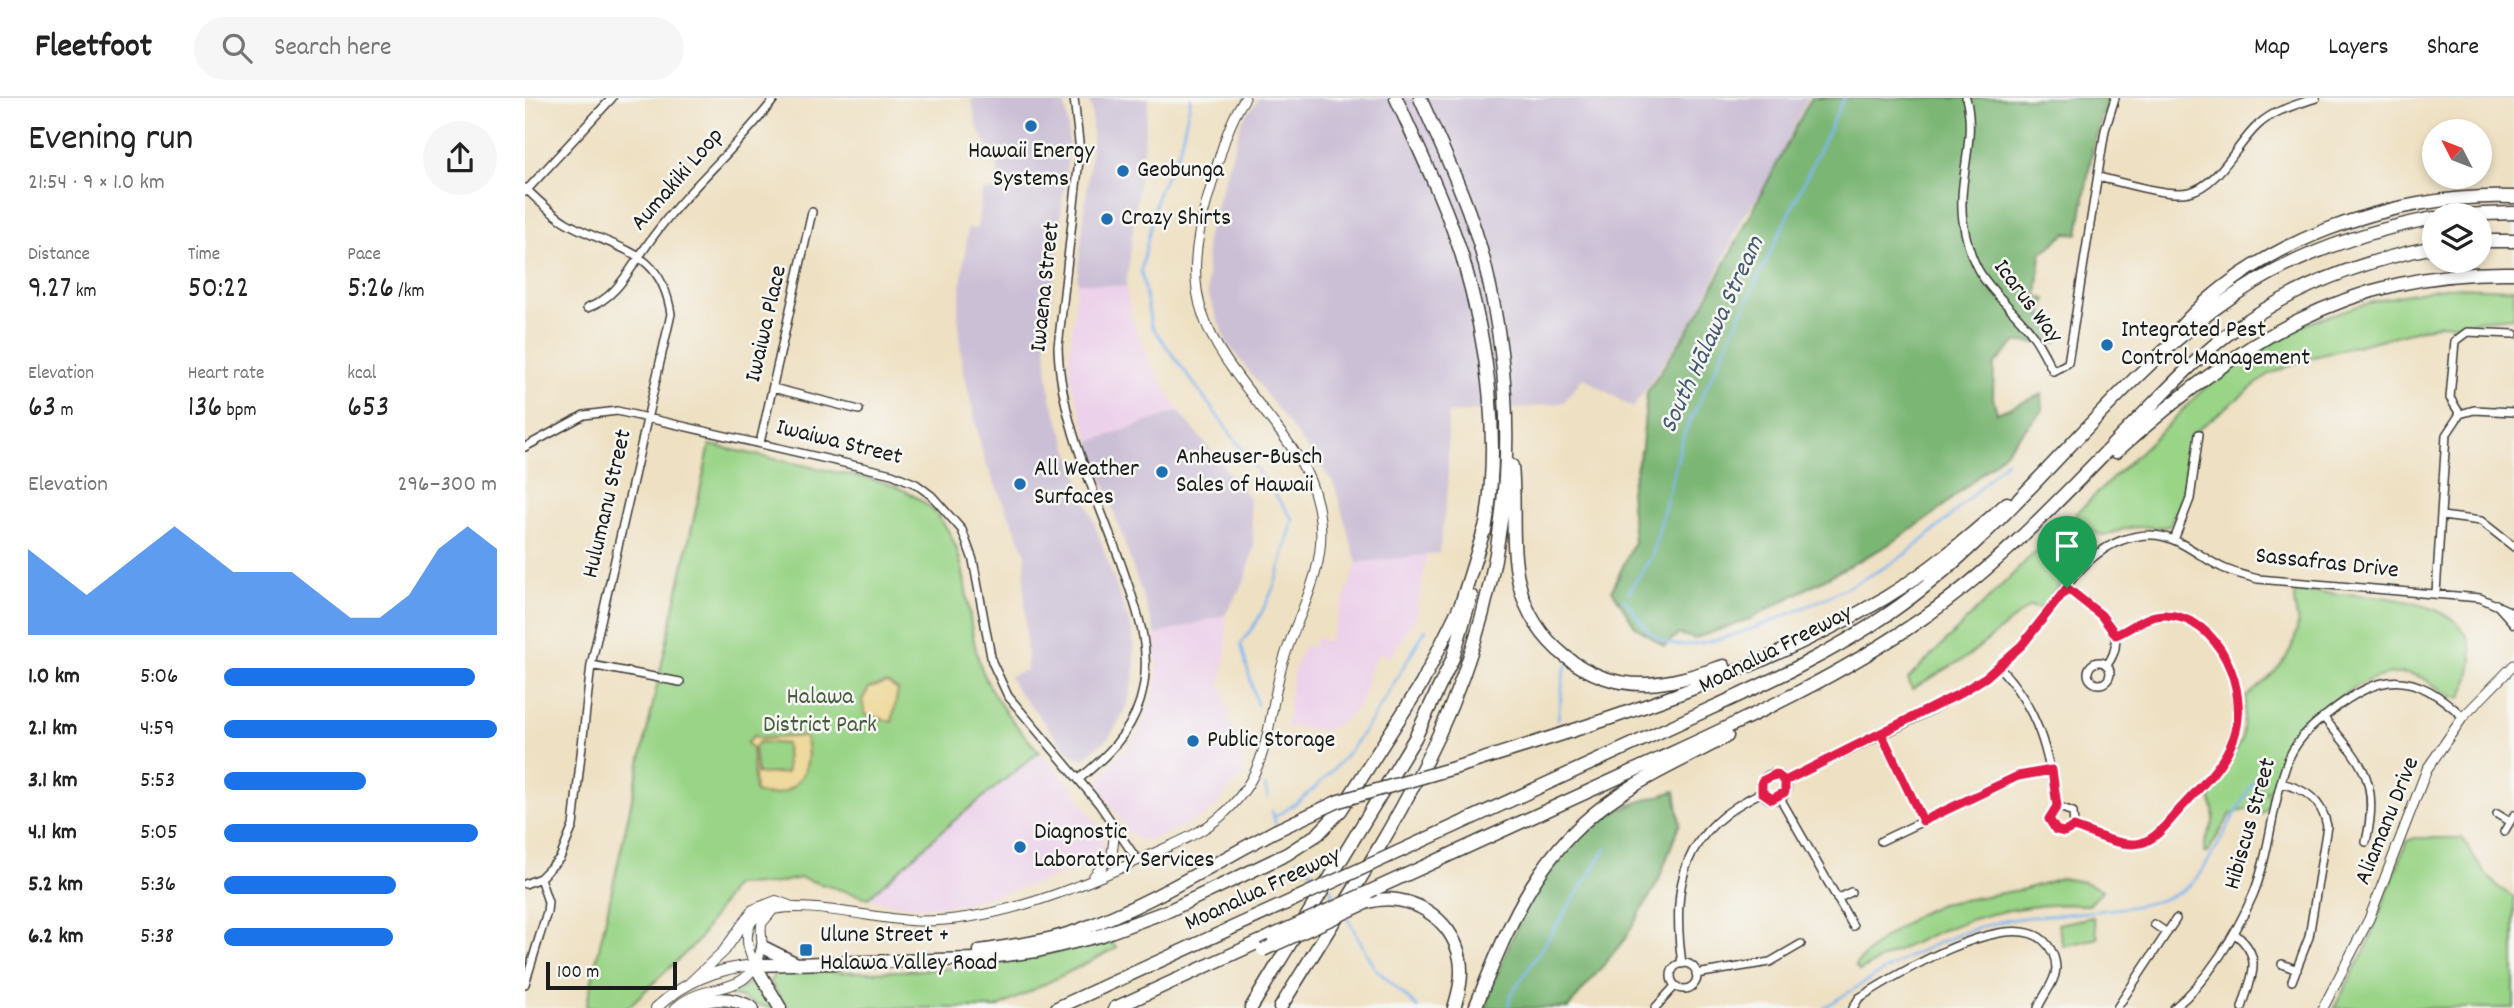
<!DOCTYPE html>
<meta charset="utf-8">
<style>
body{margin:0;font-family:Dekko,sans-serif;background:#f6f6f6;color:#222;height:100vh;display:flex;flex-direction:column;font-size:26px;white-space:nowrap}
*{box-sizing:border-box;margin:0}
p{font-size:23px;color:#767676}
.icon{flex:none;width:38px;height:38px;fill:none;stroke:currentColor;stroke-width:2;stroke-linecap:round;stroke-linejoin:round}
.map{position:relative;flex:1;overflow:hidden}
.drawer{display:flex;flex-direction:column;background:#fff;width:525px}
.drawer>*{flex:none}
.needle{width:46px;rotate:312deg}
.tools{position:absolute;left:1897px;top:21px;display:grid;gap:14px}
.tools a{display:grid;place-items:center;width:70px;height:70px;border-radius:50%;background:#fff;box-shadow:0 4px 10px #0003;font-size:35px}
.scale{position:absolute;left:21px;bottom:18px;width:131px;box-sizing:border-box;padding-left:7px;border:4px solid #1c1c1c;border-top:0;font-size:19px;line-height:24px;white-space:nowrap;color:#1c1c1c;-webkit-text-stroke:5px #f6f6f2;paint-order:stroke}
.pin{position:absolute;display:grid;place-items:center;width:60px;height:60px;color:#fff;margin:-72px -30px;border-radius:50% 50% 50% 0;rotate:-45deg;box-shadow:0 0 7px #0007}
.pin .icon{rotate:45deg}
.round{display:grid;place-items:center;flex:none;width:74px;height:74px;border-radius:37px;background:#f6f6f6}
.headline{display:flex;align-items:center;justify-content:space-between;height:119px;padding:0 28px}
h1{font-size:38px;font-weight:600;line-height:52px}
.metrics{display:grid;grid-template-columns:repeat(3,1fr);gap:10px;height:119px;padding:7px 28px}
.metrics div{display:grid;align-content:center}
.metrics b{font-size:30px;font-weight:600}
.metrics small{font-size:19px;font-weight:400}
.metrics p{font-size:19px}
.chart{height:196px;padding:14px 28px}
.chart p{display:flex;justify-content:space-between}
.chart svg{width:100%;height:126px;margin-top:7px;fill:#1a73e8;opacity:.7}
ul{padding:0 28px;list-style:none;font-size:23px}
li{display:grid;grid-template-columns:112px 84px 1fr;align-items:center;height:52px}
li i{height:18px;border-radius:9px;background:#1a73e8}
header{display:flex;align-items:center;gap:42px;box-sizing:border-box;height:98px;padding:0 35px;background:#fff;border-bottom:2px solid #e0e0e0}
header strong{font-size:33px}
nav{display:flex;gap:38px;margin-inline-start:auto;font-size:24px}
.search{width:490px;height:63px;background:#f6f6f6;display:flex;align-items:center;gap:18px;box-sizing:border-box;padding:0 24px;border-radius:38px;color:#767676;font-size:26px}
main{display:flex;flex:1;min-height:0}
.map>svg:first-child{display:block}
</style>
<header>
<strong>Fleetfoot</strong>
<div class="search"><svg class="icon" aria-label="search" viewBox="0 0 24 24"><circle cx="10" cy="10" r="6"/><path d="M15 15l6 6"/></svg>Search here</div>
<nav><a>Map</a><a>Layers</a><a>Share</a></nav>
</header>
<main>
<section class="drawer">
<div class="headline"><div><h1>Evening run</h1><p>21:54 · 9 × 1.0 km</p></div><a class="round"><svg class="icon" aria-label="share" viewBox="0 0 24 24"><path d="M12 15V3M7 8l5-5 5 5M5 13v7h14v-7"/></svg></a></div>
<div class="metrics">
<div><p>Distance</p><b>9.27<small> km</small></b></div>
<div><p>Time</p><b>50:22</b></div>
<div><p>Pace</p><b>5:26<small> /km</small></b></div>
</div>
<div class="metrics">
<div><p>Elevation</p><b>63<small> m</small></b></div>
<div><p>Heart rate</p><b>136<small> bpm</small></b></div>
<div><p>kcal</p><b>653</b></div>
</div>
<div class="chart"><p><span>Elevation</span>296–300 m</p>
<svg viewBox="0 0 160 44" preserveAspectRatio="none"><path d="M0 44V14L10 22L20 30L30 22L40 14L50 6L60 14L70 22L80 22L90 22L100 30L110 38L120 38L130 30L140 14L150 6L160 14V44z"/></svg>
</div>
<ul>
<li><b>1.0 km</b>5:06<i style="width:92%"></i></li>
<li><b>2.1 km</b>4:59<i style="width:100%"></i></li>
<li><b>3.1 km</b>5:53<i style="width:52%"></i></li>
<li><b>4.1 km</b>5:05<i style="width:93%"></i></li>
<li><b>5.2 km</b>5:36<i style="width:63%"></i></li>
<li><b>6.2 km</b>5:38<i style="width:62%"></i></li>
</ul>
</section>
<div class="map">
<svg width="1989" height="910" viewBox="0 0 1989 910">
<rect width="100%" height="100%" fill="#f6f6f2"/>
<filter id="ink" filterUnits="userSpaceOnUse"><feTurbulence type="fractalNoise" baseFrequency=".0143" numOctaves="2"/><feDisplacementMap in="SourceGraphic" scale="14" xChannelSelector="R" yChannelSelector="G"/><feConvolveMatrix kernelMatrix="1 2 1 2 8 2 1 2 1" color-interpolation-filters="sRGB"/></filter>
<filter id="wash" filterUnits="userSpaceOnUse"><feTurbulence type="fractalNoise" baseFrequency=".00686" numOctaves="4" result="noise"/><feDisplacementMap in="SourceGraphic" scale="28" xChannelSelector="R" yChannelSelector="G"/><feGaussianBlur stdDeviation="1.57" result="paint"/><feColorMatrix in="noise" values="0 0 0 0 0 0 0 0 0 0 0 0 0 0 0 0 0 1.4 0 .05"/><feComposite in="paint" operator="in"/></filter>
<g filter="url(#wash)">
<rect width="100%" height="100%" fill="#eee0c2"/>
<path fill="#ecd1ea" d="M552 184 601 189 607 220 626 267 654 313 565 344 546 282 544 264Z
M902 455 891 519 865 559 854 555 844 572 840 593 832 609 821 621 799 633 761 628 769 571 779 548 788 549 792 539 801 544 806 538 832 465Z
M700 517 702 548 696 586 719 673 690 709 677 719 627 742 612 741 601 730 574 687 580 673 613 636 622 618 632 582 631 537Z
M514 654 547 689 575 731 580 751 577 757 520 783 436 806 405 809 370 807 343 800 425 726Z"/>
<path fill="#cbbfd5" d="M446 0H538L542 16 544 48 521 247 523 278 526 301 608 536 610 572 604 602 595 622 584 639 559 661 546 656 492 592 484 578 502 572 499 482 501 456 459 361 437 266 433 214 443 130 452 131 457 93 472 92 473 65 452 29Z
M563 0H624L601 189 552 184 567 45V13Z
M734 0H1283L1237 94 1219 118 1175 211 1108 310 1058 279 1039 304 994 311 923 315V390L914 455 832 465 809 386 701 243 683 196 681 142 717 23Z
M654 313 724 400 729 449 720 482 700 517 631 537 565 344Z"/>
<path fill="#9ad487" stroke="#5b7852" stroke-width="2" d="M1926 189 1989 191V219L1953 222 1943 227 1916 226 1781 261 1743 277 1665 338 1657 401 1644 428C1634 431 1626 428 1616 429 1578 430 1584 452 1550 417 1583 384 1616 353 1649 321 1663 307 1676 292 1691 280 1757 225 1842 200 1926 189Z
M185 347C227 356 268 365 310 374 330 378 353 381 372 389 456 426 432 503 457 572 469 604 492 628 514 654L425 726 343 800 276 780 246 786 209 787 172 844 102 910H61Z
M1537 438 1545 443 1536 485 1516 511 1505 508 1442 559 1387 591 1383 581 1511 453Z
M1770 494C1833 498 1989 489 1936 600 1923 601 1905 580 1889 577 1851 570 1824 592 1796 614 1788 621 1777 627 1771 635 1760 651 1753 672 1747 690L1741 694 1746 699 1743 710 1737 716 1727 710 1706 716 1682 755H1679C1678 733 1696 731 1685 700L1717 641 1721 599C1745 580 1766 564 1772 531 1775 518 1766 507 1770 494Z
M1890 740H1937L1959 774 1974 790 1989 799V910H1809L1842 848 1882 743Z
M1536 780 1559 784 1578 792 1564 807C1473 802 1412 831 1334 873L1330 867 1356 842 1392 817 1415 806 1500 791Z
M1568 819 1573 840 1538 848 1533 826Z
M581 840 592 850 472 910H262L245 883 251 874C365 874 470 877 581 840Z
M231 880 250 910C233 910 222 901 205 897V892L216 891Z"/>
<path fill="#7bb674" stroke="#4c6948" stroke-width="2" d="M1286 0H1583L1568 49 1553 136 1541 135 1516 156 1512 199 1521 201 1517 219 1532 245 1491 244 1469 267 1468 300 1472 315 1517 296 1518 312 1470 364 1409 416 1365 446 1227 520 1169 541 1154 536 1139 548 1110 528 1087 492 1109 444 1105 393 1117 349 1122 294 1176 212Z
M1150 693 1155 725 1133 784 1100 841 1043 910H959C987 838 1016 753 1090 714 1108 704 1130 699 1150 693Z"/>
<path fill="#eeda9e" stroke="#857b5d" stroke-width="2" fill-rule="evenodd" d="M362 585 373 592 367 624 340 616 337 602 344 590Z
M229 637 235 641 279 638C293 670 266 707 230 694L227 650 222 645ZM234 644 261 646 262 675 232 676 229 649Z"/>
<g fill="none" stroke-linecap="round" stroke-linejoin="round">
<path stroke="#80b6ef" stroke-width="2.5" d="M666 0 654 53 633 95 616 172 626 227 768 421C755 472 749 503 716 546L732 607
M1104 494 1127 458 1159 336 1319 0
M1098 501C1114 516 1120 537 1143 545 1185 560 1341 484 1379 457 1416 430 1449 396 1481 363
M1033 621 1039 573 1044 564
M740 688 743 700
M747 713 751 727
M749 719C823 678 858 601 901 531
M773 761 799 785
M804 789 814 804
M822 819 849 869 893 910
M983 910 985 899 1081 751
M1299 910C1356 873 1412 838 1479 823 1526 813 1625 817 1661 790 1683 775 1715 701 1735 674"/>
</g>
</g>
<g filter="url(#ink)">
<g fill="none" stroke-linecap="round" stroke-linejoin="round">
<g stroke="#3c3935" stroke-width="10">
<path id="minor" d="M549 0 555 53 533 249C535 322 570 394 595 463 611 509 630 553 615 603 605 636 580 660 554 681
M1441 0C1452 41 1432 82 1438 123 1447 180 1466 188 1500 227 1512 240 1520 258 1528 273L1543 265 1580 32 1590 0
M1573 79C1597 84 1641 99 1664 94 1694 87 1711 47 1733 27 1749 12 1771 7 1791 0
M0 90C13 102 26 116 42 125 91 153 136 149 146 216L66 567 48 728 35 760 15 780 0 786
M0 94 87 0
M62 210C91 200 103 174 120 150 157 95 210 53 250 0
M248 290 334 312
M1935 316 1949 312 1989 314
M235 345 287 114
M0 349 59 317 92 313 367 376 391 386 407 398 437 432 448 462 467 564 483 598 574 706 613 763
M1917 418 1956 423 1989 449
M1649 442 1665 401 1674 336
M1542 490C1569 510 1608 532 1582 567
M1911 495 1921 337 1935 316 1925 300 1930 243 1942 234 1989 236
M1971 506 1989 526
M1563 575a11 11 0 1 1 22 0a11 11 0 1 1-22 0Z
M66 567 155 584
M1474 569C1515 613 1522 652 1532 708
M1798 619C1837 665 1855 681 1841 744
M1355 635 1398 723
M1236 689a13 13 0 1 1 26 0a13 13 0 1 1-26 0Z
M1260 683C1331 647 1435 608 1490 553 1532 512 1558 437 1626 437 1653 437 1674 459 1698 470 1709 475 1721 478 1733 481L1955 500 1989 515
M1756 685C1780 691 1797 702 1802 728L1784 839 1767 883
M1255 700 1328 828
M1532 708 1524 721 1531 732 1539 734 1549 729C1568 735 1596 750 1616 745 1633 741 1644 723 1655 711 1675 689 1699 668 1709 639 1725 593 1692 511 1634 517 1619 519 1605 531 1591 537
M1532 708 1548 714 1549 729
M1972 716 1985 724
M1979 734 1989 717
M1356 743 1493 678 1526 672
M1312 801 1326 794
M1629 826 1642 835
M1709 835C1740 859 1726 878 1717 910
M1146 878a13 13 0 1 1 26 0a13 13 0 1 1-26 0Z
M1157 866C1146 783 1158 732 1237 694
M1757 866 1772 872
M1171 876 1245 864 1276 846
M0 886 22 814 23 804 15 780
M1130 910 1150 888
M1328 910 1334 900C1369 878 1480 810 1518 842 1526 849 1531 860 1531 871 1530 885 1518 897 1513 910
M1592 910 1651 821
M1649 910C1683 883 1711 836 1728 797 1745 756 1746 710 1761 668 1768 645 1785 629 1804 615 1856 573 1889 572 1938 619"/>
</g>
<g stroke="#3c3935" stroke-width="11">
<path id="tertiary" d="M568 779 587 757 590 731
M230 867C221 850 216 825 238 815 271 799 356 823 396 823 475 823 555 789 625 757 649 746 675 736 695 719 744 677 741 632 755 575 767 524 802 477 795 422 791 384 773 356 750 327 686 244 650 209 683 99 693 66 700 30 720 0
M150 910C184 880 223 903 236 852 239 843 234 834 237 825L247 813
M1798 910 1844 821 1902 671 1938 619 1989 567"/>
</g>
<g stroke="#3c3935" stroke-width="12">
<path id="secondary" d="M165 885 199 853 228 812 251 803 267 809
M131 910C159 884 192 870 230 867"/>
</g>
<g stroke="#3c3935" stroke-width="15">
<path id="motorway" d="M871 0C894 52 920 104 937 158 963 245 976 343 960 433
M1932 117 1989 115
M1955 143H1989
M1648 238C1724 144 1870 94 1989 99
M1591 354C1713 246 1819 172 1989 175
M987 368C991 407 985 447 994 485 1007 544 1062 588 1122 586 1149 585 1174 576 1199 568
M929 670C1076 625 1227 578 1360 500 1404 473 1443 440 1482 405
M873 754C967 711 1060 668 1154 625 1225 592 1298 561 1363 516 1487 431 1570 302 1688 212 1753 163 1830 135 1909 120
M850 791C944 748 1038 705 1132 662 1223 620 1315 578 1398 520 1478 465 1543 392 1611 323 1642 292 1672 259 1707 233 1768 189 1836 163 1909 149
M843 804C883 792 928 820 935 861 938 878 934 894 929 910
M238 849 270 865
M455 853C488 847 522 844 554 832 623 807 686 767 750 733
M162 910C183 899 206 898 227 910
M255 910 230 867 448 861 512 853 574 838 645 812 762 756 793 736 816 712 897 585 936 506 961 426
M532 910 768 802
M590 910 747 838
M726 910 890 640 928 560 946 498
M755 910C803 831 856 753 898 669 980 508 1003 343 960 167 946 109 919 54 895 0
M950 910C985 824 1013 750 1094 697 1128 674 1167 658 1202 638"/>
</g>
<use href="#minor" stroke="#fff" stroke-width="7"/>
<use href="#tertiary" stroke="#fff" stroke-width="9"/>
<use href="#secondary" stroke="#fff" stroke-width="10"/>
<use href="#motorway" stroke="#fff" stroke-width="12"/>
<g stroke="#3c3935" stroke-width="15" stroke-linecap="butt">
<path id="motorway-bridge" d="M750 733 814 703 929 670
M768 802 873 754
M747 838 850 791
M738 852 843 804"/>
</g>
<use href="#motorway-bridge" stroke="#fff" stroke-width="12"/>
</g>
</g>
<g fill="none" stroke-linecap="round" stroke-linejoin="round" filter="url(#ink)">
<g stroke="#fff" stroke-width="14">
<path id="route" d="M1542 490 1497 547 1461 579 1432 597 1260 683V694L1247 701 1237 694V683L1251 676 1260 683 1356 635 1398 723 1493 678 1527 672 1532 708 1524 721 1531 732 1539 734 1549 729C1568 735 1596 750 1616 745 1632 741 1644 723 1655 711 1675 689 1699 668 1709 639 1725 594 1695 518 1640 517 1621 517 1607 530 1591 537L1576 517 1542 490"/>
</g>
<use href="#route" stroke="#e11d48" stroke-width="9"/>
</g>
<g fill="#1f6fb2" stroke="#f6f6f2" stroke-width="2.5">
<circle cx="506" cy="28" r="7"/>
<circle cx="598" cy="73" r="7"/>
<circle cx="582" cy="121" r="7"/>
<circle cx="1582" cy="247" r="7"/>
<circle cx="637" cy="374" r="7"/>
<circle cx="495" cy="386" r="7"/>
<circle cx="668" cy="643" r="7"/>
<circle cx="495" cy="749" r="7"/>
<rect x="274" y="845" width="14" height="14" rx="3.5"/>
</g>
<g text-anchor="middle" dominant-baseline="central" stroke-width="5" stroke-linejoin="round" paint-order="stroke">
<g font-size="24" fill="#1c1c1c" stroke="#f6f6f2" text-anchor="start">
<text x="506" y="54" text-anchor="middle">Hawaii Energy<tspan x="506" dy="28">Systems</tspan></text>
<text x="612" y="73">Geobunga</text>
<text x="596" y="121">Crazy Shirts</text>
<text x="1596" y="233">Integrated Pest<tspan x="1596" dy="28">Control Management</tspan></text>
<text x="651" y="360">Anheuser-Busch<tspan x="651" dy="28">Sales of Hawaii</tspan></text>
<text x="509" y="372">All Weather<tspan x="509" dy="28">Surfaces</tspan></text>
<text x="682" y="643">Public Storage</text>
<text x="509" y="735">Diagnostic<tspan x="509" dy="28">Laboratory Services</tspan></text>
<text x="295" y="838">Ulune Street +<tspan x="295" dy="28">Halawa Valley Road</tspan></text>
</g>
<g font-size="24" fill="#1c1c1c" stroke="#f6f6f2">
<text transform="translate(153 82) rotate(-49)">Aumakiki Loop</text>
<text transform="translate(521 189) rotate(-84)">Iwaena Street</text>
<text transform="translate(1502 204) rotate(53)">Icarus Way</text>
<text transform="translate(242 226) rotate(-77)">Iwaiwa Place</text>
<text transform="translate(314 345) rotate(14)">Iwaiwa Street</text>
<text transform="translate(83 406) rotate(-77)">Hulumanu Street</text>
<text transform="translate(1802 466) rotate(6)">Sassafras Drive</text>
<text transform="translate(1251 552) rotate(-27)">Moanalua Freeway</text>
<text transform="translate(1863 723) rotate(-68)">Aliamanu Drive</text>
<text transform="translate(1726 726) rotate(-74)">Hibiscus Street</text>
<text transform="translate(738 792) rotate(-25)">Moanalua Freeway</text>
</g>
<g font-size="24" fill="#485c41" stroke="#f6f6f2">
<text x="295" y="600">Halawa<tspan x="295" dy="28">District Park</tspan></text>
</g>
<g font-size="26" font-style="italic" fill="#445a70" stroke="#f6f6f2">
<text transform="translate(1188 237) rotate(-65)">South Hālawa Stream</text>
</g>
</g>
</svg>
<div class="tools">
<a><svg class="needle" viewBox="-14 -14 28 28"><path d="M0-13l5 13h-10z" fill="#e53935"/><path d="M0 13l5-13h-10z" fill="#767676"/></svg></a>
<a><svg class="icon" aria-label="layers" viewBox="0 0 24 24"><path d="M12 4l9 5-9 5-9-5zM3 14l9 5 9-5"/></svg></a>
</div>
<div class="scale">100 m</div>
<div class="pin" style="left:1542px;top:490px;background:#1e9e55"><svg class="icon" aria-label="arrive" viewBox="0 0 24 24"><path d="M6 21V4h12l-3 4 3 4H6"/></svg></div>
</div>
</main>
